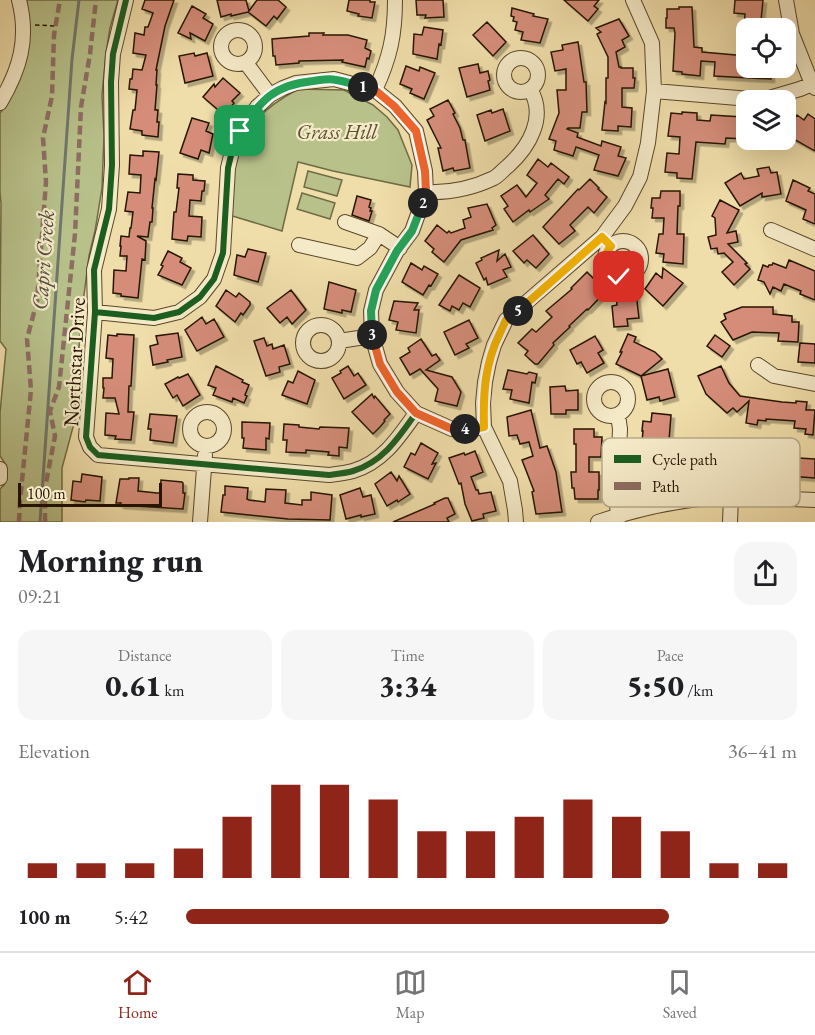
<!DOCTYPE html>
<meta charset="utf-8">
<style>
body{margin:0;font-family:"EB Garamond",serif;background:#f6f6f6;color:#202124;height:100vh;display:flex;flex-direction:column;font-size:22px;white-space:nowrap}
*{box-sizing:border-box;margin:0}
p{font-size:20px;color:#757577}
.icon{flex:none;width:33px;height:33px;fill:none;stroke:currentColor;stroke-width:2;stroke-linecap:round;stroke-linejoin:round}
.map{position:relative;height:522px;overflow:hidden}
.details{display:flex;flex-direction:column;background:#fff;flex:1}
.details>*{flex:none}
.fabs{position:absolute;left:736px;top:18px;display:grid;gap:12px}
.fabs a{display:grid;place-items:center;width:60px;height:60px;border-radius:12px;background:#fff;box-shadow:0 6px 24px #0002;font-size:30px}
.scale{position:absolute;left:18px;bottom:15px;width:144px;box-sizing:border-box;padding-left:6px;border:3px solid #281500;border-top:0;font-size:16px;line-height:21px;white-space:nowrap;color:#281500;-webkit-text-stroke:4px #f5eac8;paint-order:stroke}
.pin{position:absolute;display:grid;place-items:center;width:51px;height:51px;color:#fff;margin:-26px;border-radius:12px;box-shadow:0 3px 9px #0006}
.km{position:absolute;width:30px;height:30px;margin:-15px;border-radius:50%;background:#222;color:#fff;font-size:16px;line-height:30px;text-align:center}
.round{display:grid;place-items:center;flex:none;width:63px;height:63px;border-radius:18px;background:#f6f6f6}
.overview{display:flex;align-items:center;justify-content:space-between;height:102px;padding:0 18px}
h1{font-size:33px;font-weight:800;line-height:45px}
.stats{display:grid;grid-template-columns:repeat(3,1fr);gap:9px;height:102px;padding:6px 18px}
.stats div{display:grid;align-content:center;border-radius:15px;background:#f6f6f6;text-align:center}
.stats b{font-size:30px;font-weight:800}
.stats small{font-size:16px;font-weight:400}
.stats p{font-size:16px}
.chart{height:168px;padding:12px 18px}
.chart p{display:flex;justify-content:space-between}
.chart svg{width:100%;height:108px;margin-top:6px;stroke:#8f2418;stroke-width:6}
ul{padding:0 18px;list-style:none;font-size:20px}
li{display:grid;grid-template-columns:96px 72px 1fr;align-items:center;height:45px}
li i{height:15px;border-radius:8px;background:#8f2418}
.tabs{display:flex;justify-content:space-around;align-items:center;height:84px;border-top:2px solid #e0e0e0;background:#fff;font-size:16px;color:#757577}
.tabs a{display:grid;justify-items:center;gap:3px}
.tabs .selected{color:#8f2418}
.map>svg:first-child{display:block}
</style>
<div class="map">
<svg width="815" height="522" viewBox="0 0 815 522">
<defs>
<filter id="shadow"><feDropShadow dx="3.5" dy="3.5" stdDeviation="0" flood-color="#0004"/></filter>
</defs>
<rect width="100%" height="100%" fill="#f0deaa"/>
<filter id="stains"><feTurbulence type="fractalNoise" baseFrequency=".00333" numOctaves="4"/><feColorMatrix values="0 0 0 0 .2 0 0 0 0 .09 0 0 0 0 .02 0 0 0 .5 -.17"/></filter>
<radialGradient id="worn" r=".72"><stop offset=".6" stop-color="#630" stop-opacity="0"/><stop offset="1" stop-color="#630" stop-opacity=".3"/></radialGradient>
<path fill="#b8c18a" stroke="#706b45" stroke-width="1.5" d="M25 0H118L110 28 106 53 102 95 104 136 102 188 95 231 89 256 83 303 75 393 76 416 62 468V522H0V489L4 485 7 478 6 465 0 456V413L6 349 0 341 1 203 0 193V113L5 107Z
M298 89 344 90 373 105 387 117 398 130 412 165 410 187 333 171 298 162 282 231 229 215C231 199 231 175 235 160 244 125 267 106 298 89Z
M308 171 342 180 337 196 304 187Z
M302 193 335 203 330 219 297 209Z"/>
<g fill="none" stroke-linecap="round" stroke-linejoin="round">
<path stroke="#70776d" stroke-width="3" d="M40 522 72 59 79 0"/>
</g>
<path fill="#d58d7a" stroke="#281500" stroke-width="1.5" filter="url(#shadow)" d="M145 0H174L165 26 156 70H157L156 85H157L155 110H158L157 122H159L158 137 142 135V131L130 129 133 110H135L137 90 129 89 130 79H132L133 69 142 70 146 55 133 53 135 33 144 35 145 27H148L153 13 142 9Z
M217 0H246L249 11 257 0H278L286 7 277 19 274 16 266 26 248 12 231 16V14L221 17Z
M349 0H370V2H375L372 18 358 16 359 14 347 11Z
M416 0H443L444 17 425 18 426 15H417Z
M564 0H599L594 6 598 9 588 21Z
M735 0H763L761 21H768L767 28H744L745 14 734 13Z
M192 6 206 14 203 18 213 24 205 41 190 33 191 39 178 33Z
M679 7H692L694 47 702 48V52L747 56V68H771V79L714 76 715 62 701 61 700 76 682 74V72L673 71 675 33 674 28H666V18H667V9H679Z
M512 8 534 14 533 16 548 19 540 43 521 40 523 32 515 30 517 22 513 21 514 17 511 16Z
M619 19 629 36 622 40 625 47 616 52 619 67H621V68H633V78H635L634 88H622V107L632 108 631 127 618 126V131L602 130 605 102 606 103V78H608V57L597 34 601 32 596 28Z
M487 22 506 42 493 56 473 35Z
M424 27 443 30 441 45 439 44 437 59 413 54 414 34 422 35Z
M309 33H324L323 35H348L367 40 365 48 371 51 369 59 367 58 365 67 342 62 343 60 299 61V63L276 65 275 56H273L272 39 309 36Z
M578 42 584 82H586L587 112H582L580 128H568L567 129 578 133 577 137 601 146 602 141 621 147 618 156 626 158 618 176 594 170 599 155 576 147 573 156 554 150 556 141 549 139 559 113 557 90H566V69L555 71 551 52 563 50 562 45Z
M194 53 195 56 207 53 213 76 185 83 179 56Z
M478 64 480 73 488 71 490 80 488 81 490 90 467 97 459 68Z
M406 66 419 71 420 67 435 73 424 99 410 93 412 89 400 84Z
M223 78 240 93 232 101 234 103 224 115 203 97 214 84 215 87Z
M448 100 455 113 453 114 460 128 463 140H465L470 168 454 171 453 168 443 171 438 148H441L427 120 434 116 430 109Z
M503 109 510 131 485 141 477 115 491 110 492 113Z
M682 112 697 113V120L710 121 711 115 743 117 742 120H746L745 124H747V139L726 138 725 144 696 142 692 179 677 178V173L665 172 667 153 679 154 680 137 668 136 671 113 682 114Z
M808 114 815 119V151L790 137 794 131 788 128 797 115 804 120Z
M192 118 209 123 206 131 213 134 209 153 201 150 198 159 180 153Z
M143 151 159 152 156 180 155 179 152 208H153L152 222H150L148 237 137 236 146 241 145 260 142 259 138 298 121 296V294L113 293 114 270 126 271 127 256H120L121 246H120L121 236 129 237 130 228H131L133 212 125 211 128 192 140 193 141 175 129 174 130 155 143 156Z
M538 159 548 167 551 163 569 177 564 184 558 179 545 195 549 199 530 212 529 210 513 222 504 209 508 206 501 196 517 185 526 197 537 183 527 175Z
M769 167 771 173 777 172 781 194 762 197V193L740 206 725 183 741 173 744 179 759 176 757 169Z
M178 174 193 175V180L205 181 204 191H202L201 201 190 200 189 216 202 217 201 237 188 236 187 241 172 239 174 212H176L179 188H177Z
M590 179 599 188 598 189 607 197 594 213 588 207 570 225 575 231 559 244 543 227 578 189 579 190Z
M793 180 810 188 808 191 815 194V224L803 219 806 210 786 201Z
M661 191H680V206H678L677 234H684L683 264 663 262 664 254 656 253 659 234H663L664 218H652L653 208H651L652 198H660Z
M357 196 371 200 369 207 371 208 370 211H372L369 221 352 215Z
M720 200 739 210 727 233 736 231 738 242 728 244 747 263 745 264 750 269 734 285 722 272 733 262 724 253 718 254 717 248 711 249 708 237 716 235 715 218 712 216Z
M487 204 496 225 492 228 493 230 461 240 444 262 432 252 434 249 425 241 437 225 447 233 449 231 451 233 465 228 463 220 471 217 468 208Z
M533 235 549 254 536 268 527 260 524 263 513 251Z
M248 249 266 253 258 282 234 275 237 255 245 257Z
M499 250 497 261 505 254 511 267 503 270 507 277 488 285 486 278 484 280 476 263 482 260 481 258Z
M168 251 182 258 180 262 191 268 182 285 158 275 163 266 161 265Z
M789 260 815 271V300L800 294 801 291 784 284 781 291 773 287 770 294 764 282 758 280 763 265 768 267 769 265H772L773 263 786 268Z
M411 263 422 270 424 266 438 274 431 286 429 285 423 295 402 282Z
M663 268 683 283 663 306 645 289 656 273 662 278Z
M587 272 594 279 595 278 607 290 588 310 587 309 569 326 570 327 553 343 554 345 538 364H535L525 355 528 351 518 343 532 329 536 332 552 317 546 311 572 289 571 288Z
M459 275 480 288 470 307 463 303 459 310 452 306 450 311 439 305Z
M329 282 356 290 351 312 342 310V313L324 309Z
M226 290 236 297 239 293 250 302V305L243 315 241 313 235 322 216 306Z
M291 290 306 310 292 324 287 317 280 323 267 308Z
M626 292V294L636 293 639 318 627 319 628 326 614 327 612 306 617 305 616 293Z
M394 301 418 303 414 310H419L416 333 396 330 398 322 389 320Z
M742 307H773V314L792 316V322H799L798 342 778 341 779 333 752 332 733 340 721 322 726 319 724 314Z
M202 317 206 324 214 319 224 337 197 351 185 330Z
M469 320 478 338 466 344 469 348 455 355 444 332Z
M178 333 182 357 167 360 168 362 153 365 150 346 158 344 156 336Z
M117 334 134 335 131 386H129L128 412H134L131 440 115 439 116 436 105 435V433L106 413 119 414 115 398H103L104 388H103V378H112L113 359 106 358 108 335 117 336Z
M628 334 636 337 634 342 655 352 662 359 641 376 616 364 622 352H620Z
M715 335 730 346 722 357 707 346Z
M595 336 603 350 598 353 604 363 587 373 581 362 577 364 570 350Z
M264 338 267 346 272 344 273 349 284 345 290 364 279 367 280 372 266 376 254 341Z
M421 339 432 356 436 354 440 360 426 370 452 377 461 392 457 406 435 401 438 389 420 369 410 375 400 358 410 352 408 348Z
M800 343 815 344V363L798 362Z
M216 366 243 380 242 382 249 385 245 395 247 396 244 403 233 398 232 402 213 395 216 388 208 385Z
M348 366 354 376 358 373 366 385 344 399 332 378 341 373 340 371Z
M721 366 729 383 740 396 782 402 796 403V401L807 402 806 410H815L813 435 805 434 806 429 794 428 795 421 766 419V421L758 420 757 425 746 423 749 401 737 412 733 408 727 413 706 394 698 376Z
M668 369 675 397 660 401 659 397 647 400 641 376Z
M508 370 527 374 529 372 537 374 535 383 532 382 529 403 510 399 512 390 503 389Z
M298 371 315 380 307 404 282 395 288 381 293 383Z
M188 374 200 395 183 406 177 395 173 398 165 384 178 377 179 378Z
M565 386 566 391 578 390V410H566V414H551L550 387Z
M372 394 374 398 375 396 390 414 384 420 385 421 380 427 373 434 352 412Z
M531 410 540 448 547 446 556 472 562 512 536 514 532 492 534 491 522 460 533 456 529 442 520 444 517 435 509 436 507 417Z
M652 413 671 415 669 441 680 443 679 449 731 452V446L783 450 782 457 815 459V478L788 476 789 469 773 468 772 476 757 475V477L724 473V477L716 476V474H705V470L690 469 689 477 665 475V483L649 482V479L638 478 639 470H655V457H652L653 442 642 441 643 431H642L643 421 651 422Z
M150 414 177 416 173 443 150 440 151 429H148Z
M242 422 270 423 269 439 266 438V450L243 448 244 438H242Z
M284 424 299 425V427L319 429 320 427 349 428 347 448 339 447V456L328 455 329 452 306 450V453L286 452 287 440H283Z
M574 429H594V437H602L601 457H589V472H599V490H598V499H575L574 488H572L571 472H576V444H574Z
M421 443 438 453 432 464 436 463 428 479 404 467 411 453 415 455Z
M475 451 483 472 471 477 476 490H478L479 494 491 492 496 511 483 514 484 518 472 521 465 504 461 483 459 484 449 458 464 453 465 455Z
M391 472 397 481 399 476 410 494 398 502 397 500 387 506 375 484Z
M82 474 102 477 100 501 86 500 85 502 71 500 73 481 81 482Z
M129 478H139L138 491 157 493H160L161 480 182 482 183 483V493H185L183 509 120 505 121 503H116L120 479H129Z
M225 486 248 488 247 499 249 500 265 502 266 489 286 490 285 503 302 505V500H311V492L332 495 330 520 288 519 221 512 223 495H225Z
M360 488 363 497 371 495 375 514 361 517V515L346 519 340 495Z
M445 498H448L455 514 447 518 449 522H393L435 504 434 503Z"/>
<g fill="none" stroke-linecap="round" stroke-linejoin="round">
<g stroke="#5a472a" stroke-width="16">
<path id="minor" d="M126 0 113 54 111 82 112 165 109 209 94 270 95 312 86 437 90 447 98 455 329 475C337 474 346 473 353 471 383 462 399 437 416 413
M786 0 792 34 812 84 815 88
M221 47a17 17 0 1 1 34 0a17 17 0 1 1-34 0Z
M504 75a17 17 0 1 1 34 0a17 17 0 1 1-34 0Z
M246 63 270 95
M375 90C390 58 395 35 395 0
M654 91 762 100 800 89 812 84
M0 103C20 69 29 39 19 0
M426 192C449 193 473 188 494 178 499 175 503 170 508 166 529 147 547 117 530 89
M345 222 379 234
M771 230 815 249
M605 259a18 18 0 1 1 36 0a18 18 0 1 1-36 0Z
M299 245 357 258 370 248 379 234 400 248
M95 312 154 318 179 312 200 297 214 279 223 253 228 168 234 143 240 131 257 107 270 95 283 88 296 83 334 79 375 90 395 106 416 131 425 171 426 192 412 231 397 251 376 290 371 311 372 336 380 364 397 392 416 413 452 429H473L484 427
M303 343a18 18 0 1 1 36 0a18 18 0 1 1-36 0Z
M339 341 372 336
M758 365 774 376 815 384
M594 399a17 17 0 1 1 34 0a17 17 0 1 1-34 0Z
M190 429a17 17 0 1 1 34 0a17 17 0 1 1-34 0Z
M618 415 620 429 617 501 618 522
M0 469V478
M200 522 205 455
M516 522 515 510 510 481 484 427 483 403 485 382 489 362 494 345 506 320 602 237 625 206 640 177 648 143 654 91 652 43 633 0
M598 522C640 508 686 498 731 497 759 497 787 499 815 500
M730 522 731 497"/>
</g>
<path stroke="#281500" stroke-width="1.5" stroke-dasharray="4.5 3" stroke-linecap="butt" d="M35 25 56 26"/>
<use href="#minor" stroke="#f5eac8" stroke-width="14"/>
<path stroke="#8d6e63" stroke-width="4.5" stroke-dasharray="9 4.5" stroke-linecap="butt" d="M19 522 20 501 31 390 27 339 37 301 46 182 43 138 52 96 54 35 60 0
M45 522V488L55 436 50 411 59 387 75 234 81 107 90 54 96 0"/>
<g stroke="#f5eac8" stroke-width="10">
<path id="cycleway" d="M126 0 113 54 111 82 112 165 109 209 94 270 95 312 86 437 90 447 98 455 329 475C337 474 346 473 353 471 383 462 399 437 416 413
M95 312 154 318 179 312 200 297 214 279 223 253 228 168 234 143 240 131 257 107 270 95 283 88 296 83 334 79 375 90 395 106 416 131 425 171 426 192 412 231 397 251 376 290 371 311 372 336 380 364 397 392 416 413 452 429H473L484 427"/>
</g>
<use href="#cycleway" stroke="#1b5e20" stroke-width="6"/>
</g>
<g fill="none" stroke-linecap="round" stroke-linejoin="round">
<g stroke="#fff" stroke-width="12">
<path id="split-1" d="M240 131C261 100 274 85 313 81 321 80 329 78 336 80 345 81 354 85 363 87"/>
</g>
<g stroke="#fff" stroke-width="12">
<path id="split-2" d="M363 87 375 90 394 106 416 131 425 171 426 192 423 203"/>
</g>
<g stroke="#fff" stroke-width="12">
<path id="split-3" d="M372 335 371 311 376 290 397 251 412 231 423 203"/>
</g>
<g stroke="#fff" stroke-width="12">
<path id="split-4" d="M372 335 380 364 397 392 416 413 452 429H465"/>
</g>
<g stroke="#fff" stroke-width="12">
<path id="split-5" d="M465 429H473L484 427C483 393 485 363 500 333 502 329 504 324 506 320 509 317 514 314 518 311"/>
</g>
<g stroke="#fff" stroke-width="12">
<path id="split-6" d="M518 311 602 237 611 246C601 258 605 271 619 277"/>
</g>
<use href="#split-1" stroke="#22a559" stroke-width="8"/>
<use href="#split-2" stroke="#f0652b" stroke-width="8"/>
<use href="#split-3" stroke="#22a559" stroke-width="8"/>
<use href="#split-4" stroke="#f0652b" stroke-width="8"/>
<use href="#split-5" stroke="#f5b400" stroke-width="8"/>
<use href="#split-6" stroke="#f5b400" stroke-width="8"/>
</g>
<g text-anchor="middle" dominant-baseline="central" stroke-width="4.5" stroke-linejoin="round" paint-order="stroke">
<g font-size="21" font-style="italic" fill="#5a5130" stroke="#f5eac8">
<text x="337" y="131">Grass Hill</text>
</g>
<g font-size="21" fill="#281500" stroke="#f5eac8">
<text transform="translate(74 362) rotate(-87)">Northstar Drive</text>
</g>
<g font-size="22" font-style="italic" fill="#524e3f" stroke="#f5eac8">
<text transform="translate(43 260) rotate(-86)">Capri Creek</text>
</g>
</g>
<rect x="602" y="438" width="198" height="69" rx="9" fill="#f5eac8" stroke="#b8aa8c" stroke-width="1.5"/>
<rect x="614" y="455" width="27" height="8" fill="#1b5e20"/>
<rect x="614" y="482" width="27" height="8" fill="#8d6e63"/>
<g font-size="16" fill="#281500">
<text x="652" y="465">Cycle path</text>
<text x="652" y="492">Path</text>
</g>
<rect width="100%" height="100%" filter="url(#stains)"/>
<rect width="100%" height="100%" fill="url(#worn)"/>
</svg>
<div class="fabs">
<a><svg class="icon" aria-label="locate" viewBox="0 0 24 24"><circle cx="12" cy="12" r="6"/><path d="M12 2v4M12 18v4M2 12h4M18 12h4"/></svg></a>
<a><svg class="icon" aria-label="layers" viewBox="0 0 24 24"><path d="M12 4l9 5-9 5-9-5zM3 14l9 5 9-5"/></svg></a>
</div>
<div class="scale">100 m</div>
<div class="pin" style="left:240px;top:131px;background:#1e9e55"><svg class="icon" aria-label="arrive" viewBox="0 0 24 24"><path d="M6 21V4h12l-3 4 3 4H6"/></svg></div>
<div class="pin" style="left:619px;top:277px;background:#d93025"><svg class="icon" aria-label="check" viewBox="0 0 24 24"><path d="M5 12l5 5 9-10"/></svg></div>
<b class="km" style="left:363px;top:87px">1</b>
<b class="km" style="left:423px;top:203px">2</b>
<b class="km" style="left:372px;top:335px">3</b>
<b class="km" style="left:465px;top:429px">4</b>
<b class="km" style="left:518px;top:311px">5</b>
</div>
<section class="details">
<div class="overview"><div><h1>Morning run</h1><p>09:21</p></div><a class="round"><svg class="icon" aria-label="share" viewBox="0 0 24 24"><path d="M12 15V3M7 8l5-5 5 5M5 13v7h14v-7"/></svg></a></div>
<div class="stats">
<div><p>Distance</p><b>0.61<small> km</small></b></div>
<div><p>Time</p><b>3:34</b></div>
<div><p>Pace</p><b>5:50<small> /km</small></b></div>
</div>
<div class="chart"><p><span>Elevation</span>36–41 m</p>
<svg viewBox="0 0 160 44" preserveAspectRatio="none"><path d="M5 44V38M15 44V38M25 44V38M35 44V32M45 44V19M55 44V6M65 44V6M75 44V12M85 44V25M95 44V25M105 44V19M115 44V12M125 44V19M135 44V25M145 44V38M155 44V38"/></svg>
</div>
<ul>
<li><b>100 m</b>5:42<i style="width:79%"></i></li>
</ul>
</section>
<nav class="tabs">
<a class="selected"><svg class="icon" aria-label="home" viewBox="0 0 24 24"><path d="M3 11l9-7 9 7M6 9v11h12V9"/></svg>Home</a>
<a><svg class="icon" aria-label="map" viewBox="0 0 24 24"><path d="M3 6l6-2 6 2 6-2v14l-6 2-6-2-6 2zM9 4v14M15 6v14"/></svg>Map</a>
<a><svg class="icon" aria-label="saved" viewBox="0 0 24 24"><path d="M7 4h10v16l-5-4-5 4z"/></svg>Saved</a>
</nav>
